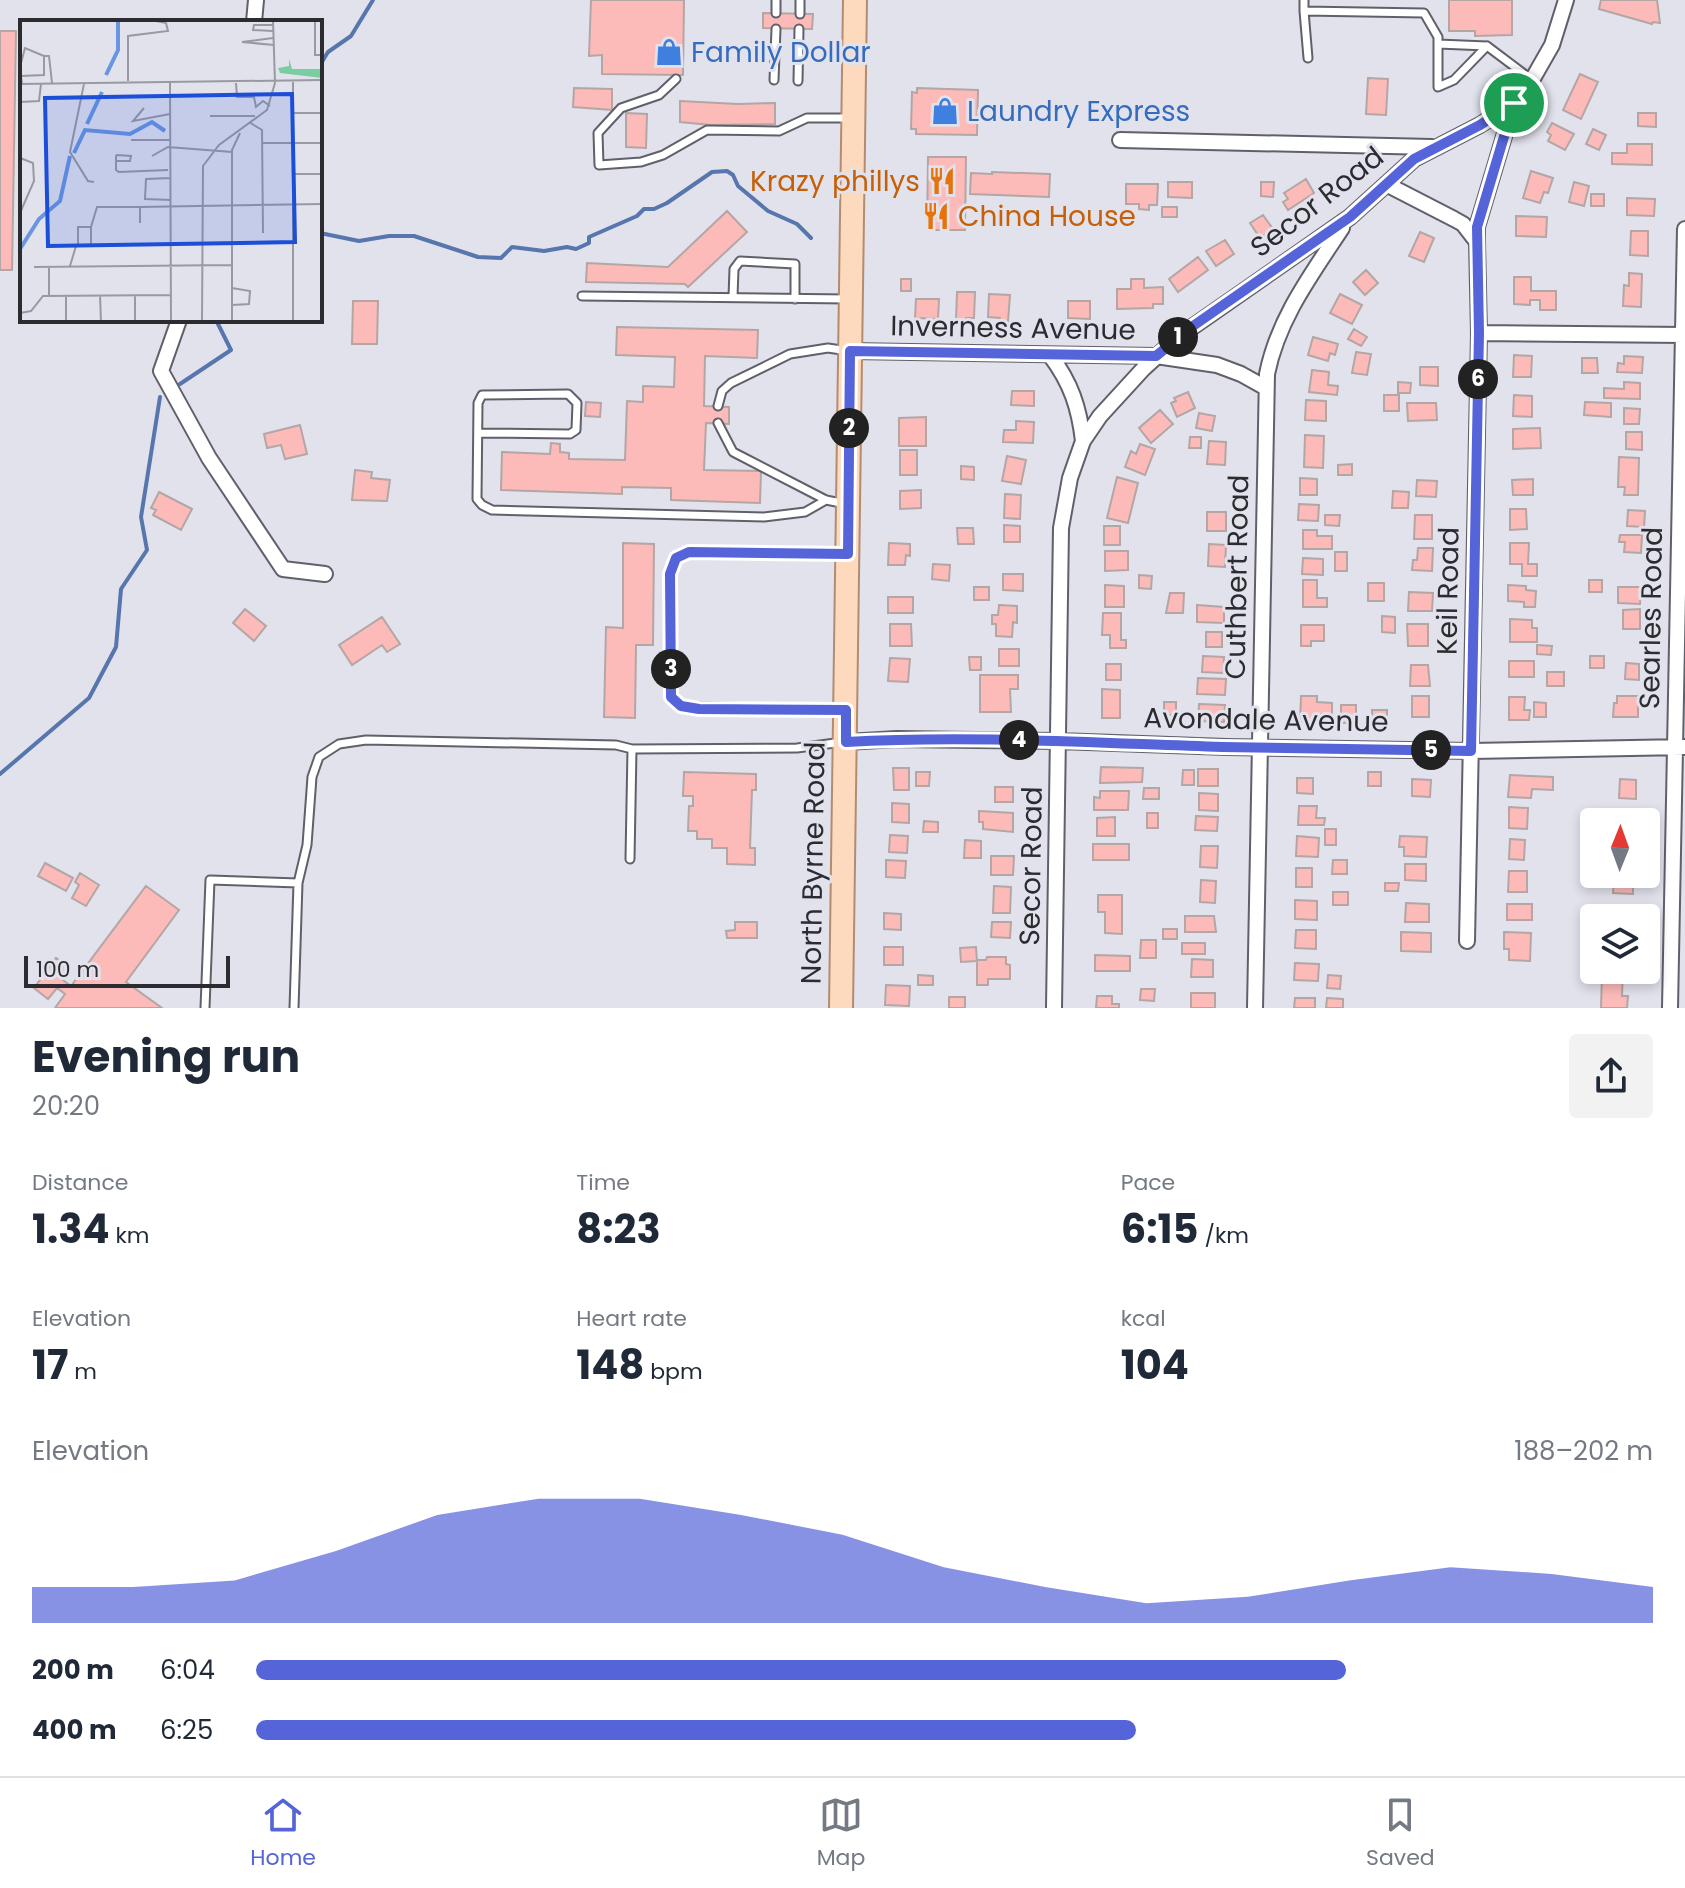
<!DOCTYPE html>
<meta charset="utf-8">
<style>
body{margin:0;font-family:Poppins,sans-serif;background:#f2f2f3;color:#1f2937;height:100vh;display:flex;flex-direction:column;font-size:30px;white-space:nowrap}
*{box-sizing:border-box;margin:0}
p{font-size:26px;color:#747a83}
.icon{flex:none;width:44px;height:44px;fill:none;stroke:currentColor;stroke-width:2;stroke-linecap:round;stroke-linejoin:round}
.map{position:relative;height:1008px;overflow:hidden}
.panel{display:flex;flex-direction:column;background:#fff;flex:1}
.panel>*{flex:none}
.needle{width:52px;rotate:1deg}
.tools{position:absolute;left:1580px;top:808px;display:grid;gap:16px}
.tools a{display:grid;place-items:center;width:80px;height:80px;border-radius:8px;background:#fff;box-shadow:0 4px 12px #0003;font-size:40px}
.scale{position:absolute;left:24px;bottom:20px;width:206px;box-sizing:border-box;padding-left:8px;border:4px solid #2c2c30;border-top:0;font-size:22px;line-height:28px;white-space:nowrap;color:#2c2c30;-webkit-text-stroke:6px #e2e2ed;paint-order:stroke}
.pin{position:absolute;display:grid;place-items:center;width:68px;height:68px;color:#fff;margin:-34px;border:4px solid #fff;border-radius:50%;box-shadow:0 2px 8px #0007}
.km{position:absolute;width:40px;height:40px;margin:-20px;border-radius:50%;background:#222;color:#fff;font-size:22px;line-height:40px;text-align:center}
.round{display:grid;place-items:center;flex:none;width:84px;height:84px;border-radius:8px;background:#f2f2f3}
.overview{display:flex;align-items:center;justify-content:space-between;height:136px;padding:0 32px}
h1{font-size:44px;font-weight:700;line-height:60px}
.metrics{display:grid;grid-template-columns:repeat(3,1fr);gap:12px;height:136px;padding:8px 32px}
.metrics div{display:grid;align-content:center}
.metrics b{font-size:40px;font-weight:700}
.metrics small{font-size:22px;font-weight:400}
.metrics p{font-size:22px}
.chart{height:224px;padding:16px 32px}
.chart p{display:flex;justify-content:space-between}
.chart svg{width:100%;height:144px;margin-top:8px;fill:#5664da;opacity:.7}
ul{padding:0 32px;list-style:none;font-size:26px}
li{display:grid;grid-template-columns:128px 96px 1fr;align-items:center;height:60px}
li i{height:20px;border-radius:10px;background:#5664da}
.tabs{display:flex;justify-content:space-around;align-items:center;height:112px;border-top:2px solid #e0e1e3;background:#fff;font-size:22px;color:#747a83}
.tabs a{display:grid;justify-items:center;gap:4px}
.tabs .current{color:#5664da}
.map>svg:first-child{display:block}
</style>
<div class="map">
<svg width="1685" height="1008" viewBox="0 0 1685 1008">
<rect width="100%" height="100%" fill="#e2e2ed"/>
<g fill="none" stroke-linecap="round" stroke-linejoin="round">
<path stroke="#5776ad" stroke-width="4" d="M320 65 328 52 351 36 373 0
M320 233 359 241 389 236H414L478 257 501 258 512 247 544 251 567 247 576 249 589 243V237L637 216 644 209H654L667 203 712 172 727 171 733 175 738 186 768 211 797 224 811 238
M180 384 231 350 216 320
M0 774 89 698 116 647 121 589 147 550 141 517 160 397"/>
</g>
<path fill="#fcbbb9" stroke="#b3a6a5" stroke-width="2" d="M591 0H684L683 75 602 74V55L589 56Z
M1449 0H1512V35L1475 36V31H1449Z
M1601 0H1657L1660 23 1653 22 1652 24 1599 9Z
M763 13 813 14 812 29 763 28Z
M0 31H16L12 270H0Z
M1580 74 1598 82 1581 119 1563 110Z
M1368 78 1388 79 1386 115 1366 114Z
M574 88 612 89V110L573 107Z
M917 88 978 90 977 135 916 134V129H911L912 92 917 93Z
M680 101 738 104 775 103V124L711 125 680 122Z
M626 113 647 114 646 148 626 147Z
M1638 113H1656V127L1638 126Z
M1552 123 1574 134 1565 150 1548 141 1551 135 1547 132Z
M1593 129 1606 135 1599 150 1586 144Z
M1627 144H1652V165L1612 164V153H1627Z
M928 157H966L965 230H927Z
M1531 171 1553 178 1548 193 1544 192 1540 203 1523 198Z
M992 172 1050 174 1049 197 970 194 971 173 992 174Z
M1306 179 1314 193 1288 210 1283 202 1288 199 1284 193Z
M1168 182H1192V198L1168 197Z
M1261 182H1274L1273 197 1261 196Z
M1574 182 1589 186 1584 206 1569 202Z
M1126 184H1158L1157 205H1149V210L1139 209V204H1126Z
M1591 194H1604V206H1591Z
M1627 198 1655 199 1654 216 1627 215Z
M1162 207H1177V217H1162Z
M727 211 747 232 688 287 685 284 586 282 587 263 668 267Z
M1263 215 1273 229 1260 238 1250 223Z
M1516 216 1547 217 1546 237 1516 236Z
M1631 231H1648V256L1630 255Z
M1420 232 1434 238 1424 262 1409 256Z
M1225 240 1234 254 1216 266 1206 251Z
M1198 257 1208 270 1178 292 1169 279Z
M1366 270 1378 283 1365 295 1353 282Z
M1629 273 1642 274 1641 307 1623 306 1624 285 1629 286Z
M1514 277H1531V291H1556V310H1540V300H1530V305L1514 304Z
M901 279H911V291H901Z
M1131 279H1144V288L1163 287V304H1153V308L1117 309V289H1131Z
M957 292H975L974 318H966V322L956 321Z
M989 294 1010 295 1008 322H1000V318L988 317Z
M1340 294 1362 305 1352 324 1330 313Z
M916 299H939L938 319 915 318Z
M353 301H378L377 344H352Z
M1068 301H1090V319L1068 318Z
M617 327 758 330 757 358 705 356 704 406 729 407V424L706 423 704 470 761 471 760 503 671 500V488L622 487V494L501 490 502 452 550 454 551 443 560 444V452L569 453V459L625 460 627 401 643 402V386L674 387 675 357 616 355Z
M1354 329 1367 337 1361 346 1348 339Z
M1313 337 1338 344 1335 355 1330 353 1328 361 1308 355Z
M1356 352 1371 354 1367 375 1352 373Z
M1514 355 1532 356 1531 377H1513Z
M1624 356 1643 357 1642 373 1617 372 1618 363 1624 364Z
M1582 358H1597L1598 373H1582Z
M1420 367H1438V386L1420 385Z
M1312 370 1329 372 1328 385 1338 386 1337 395 1309 392Z
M1398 382 1411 383 1410 393H1398Z
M1624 382 1640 383V399L1604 398V388L1624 389Z
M1012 391H1034V406L1011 405Z
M1188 392 1195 408 1177 417 1171 403 1176 401 1174 398Z
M1384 395H1399V411H1384Z
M1514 395 1532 396V417L1513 416Z
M1306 400 1326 401V421L1305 420Z
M586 402 601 403 600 417 585 416Z
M1585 402 1611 403V417L1584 415Z
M1407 403H1436L1437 420 1408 421Z
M1624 408 1640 409 1639 424H1624Z
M1160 410 1173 424 1151 443 1139 428Z
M1199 413 1215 416 1212 431 1196 428Z
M926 417V446H899V418Z
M1016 421 1034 422 1033 443 1003 442 1004 430H1016Z
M300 425 307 454 285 459 281 445 267 448 264 434Z
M1540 428 1541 448 1513 449V429Z
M1626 432H1642V450L1626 449Z
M1305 435 1324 436 1323 468 1304 467Z
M1190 437H1201V448H1189Z
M1209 441 1226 442 1225 465 1207 464Z
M1140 444 1155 449 1145 475 1125 467 1131 451 1136 454Z
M900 450H917V475H900Z
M1007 456 1026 460 1021 484 1002 481Z
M1619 457 1639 458 1638 495H1624L1625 487H1618Z
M1352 464V475H1338V465Z
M961 466 974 467V480L961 479Z
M355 470 372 472 371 478 390 480 387 501 352 500Z
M1117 477 1138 483 1128 523 1107 518Z
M1300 478 1317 479V495H1300Z
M1533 479V495H1513L1512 480Z
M1417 480 1437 481 1436 497 1416 496Z
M921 490V508L900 509V491Z
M1393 491 1409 492 1408 508H1392Z
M159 492 192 509 181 530 153 515 156 510 151 508Z
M1005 494 1021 495 1020 519 1004 518Z
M1299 504 1319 505 1318 521 1298 520Z
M1510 509H1526L1527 529 1510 530Z
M1628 510 1645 511 1644 527 1627 526Z
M1207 512H1226V531H1207Z
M1325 515H1340L1339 526 1325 525Z
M1415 515H1432V539H1414Z
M1004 525 1020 526V542H1004Z
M1104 526H1120V545H1104Z
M957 528H973L974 544H958Z
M1303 530H1317V536H1332V549H1303Z
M1620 535H1642L1641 553 1624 552 1625 542H1619Z
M623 543 654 544 653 645H636L635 718 604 717 606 627 623 628Z
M889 543 910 544V556L906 555 905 565H888Z
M1510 543H1529L1528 564H1537V576H1522V564H1510Z
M1209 544 1226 545 1225 567 1208 566Z
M1418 548H1433L1432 571 1412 570 1413 560H1417Z
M1105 551H1128V570L1105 571Z
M1335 552H1347V571H1335Z
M1303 558 1323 559V575L1302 574Z
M933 564 950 565 949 581 932 579Z
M1003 574H1023V591L1003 590Z
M1139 575 1152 576 1151 589 1139 588Z
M1303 580H1317V598H1327V607H1303Z
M1589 580H1602V592H1589Z
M1368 583H1384V601H1368Z
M1105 585 1124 586V607H1105Z
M1508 585 1526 586V590L1536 591 1535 607H1524V602L1508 601Z
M974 587H989V600H974Z
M1618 587H1641L1640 604 1618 603Z
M1409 592 1433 593 1432 611H1408Z
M1170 593H1184L1183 613H1166Z
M888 597H913V613H888Z
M999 605 1017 606V623L1013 622 1012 637 996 636V624H992V615H998Z
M1197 605 1224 607V623L1197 622Z
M245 609 266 626 254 641 233 623Z
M1640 609V629H1623V610Z
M1103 613H1121V640H1126V648H1110V635H1102Z
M1382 616 1395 617V633L1382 632Z
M382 617 400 644 387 652 382 645 352 665 339 645Z
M1510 619 1532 620V628H1537V642H1510Z
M890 624H911L912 646H890Z
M1407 624H1428V646H1408Z
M1301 625H1324V641H1311V646H1301Z
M1206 632H1222V647H1206Z
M1537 645 1552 646 1551 655 1537 654Z
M999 649H1019V666H999Z
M1203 656 1224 657 1223 673 1202 672Z
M1590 656H1604V668H1590Z
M969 657H981V670H970Z
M890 658 910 659 908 682 888 681Z
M1509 661H1534V677H1509Z
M1626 663 1639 664V680L1625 679Z
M1106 664H1121V680H1106Z
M1411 665H1428L1430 686H1410Z
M1547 672H1564V686H1547Z
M980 675H1018V689H1010L1011 712H980Z
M1198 678 1226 679 1225 695 1197 694Z
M1102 689 1120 690V718H1102Z
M1301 696H1317V702L1332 703V714H1318V722H1300Z
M1412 696H1429V717H1412Z
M1617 696H1638V717H1613L1614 703H1617Z
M1509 697H1525L1524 710H1530L1529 720H1509Z
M1164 702H1176V715H1164Z
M1534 702 1546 703V717H1534Z
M1199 704 1225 705 1224 722 1198 721Z
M1341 705H1356V723H1341Z
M1372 710H1387V726H1372Z
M1101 767 1143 768 1142 782 1100 783Z
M893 768H909V790H894Z
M1198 769H1218V786H1198Z
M1183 770H1194V785H1182Z
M684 772 756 774V790H752L750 848H755V865L727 864V848H712V839H697V831H688L689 806H693V796H683Z
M916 772H930L929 786H916Z
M1368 772H1381V786H1368Z
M1510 775 1553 777V790L1532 789 1531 798 1508 797Z
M1297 778H1313V794L1297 793Z
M1412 779 1431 780 1430 797 1412 796Z
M1620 779 1636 780V799L1619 798Z
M995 787H1013V802H995Z
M1144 788H1159V799H1143Z
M1100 791H1129L1128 810H1094V797L1100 798Z
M1199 793 1218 794V811L1199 810Z
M892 803 909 804V823L892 822Z
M1299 806H1317L1316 818H1325L1324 825H1298Z
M1509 807 1528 808 1527 829 1509 828Z
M979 811 1013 813V832L983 829V822H979Z
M1611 811H1634V822H1611Z
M1147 813H1158V828H1147Z
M1196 816 1218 817 1217 831 1195 830Z
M1115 817V836H1097V818Z
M924 821 938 822V832H923Z
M1325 829H1336V845H1325Z
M890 835 908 836 907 853 889 852Z
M1297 836 1319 838 1318 857 1296 856Z
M1400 836 1427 837 1426 857 1404 856V847H1399Z
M1510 839 1525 840 1524 860 1509 859Z
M965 840 981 841V858H964Z
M1093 844H1129V860H1093Z
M1201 846H1218L1217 868 1200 867Z
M991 856H1014L1013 875H991Z
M886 860 906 861 905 878 886 877Z
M1333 860H1347V874H1332Z
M45 863 73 878 66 891 38 876Z
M1405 864H1426V881L1405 880Z
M1296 868H1312V887H1296Z
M1509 871H1527V892H1508Z
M80 873 99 885 86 906 72 898 79 885 75 882Z
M1614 874H1633V894L1613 893Z
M1201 880 1216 881 1215 903 1200 902Z
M1385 883H1399L1398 891H1385Z
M146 886 179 910 126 982 162 1008H55L65 994 57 988 48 999 34 988 56 958 71 969 63 980 71 986Z
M994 886 1011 887 1010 913H993Z
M1333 892H1348V905H1333Z
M1098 895H1122V934L1105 933V912H1098Z
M1295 900 1317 901V920L1295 919Z
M1406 903 1429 904V922H1405Z
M1507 904H1532V920H1507Z
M1611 905 1635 906V918H1611Z
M884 913 901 914V930L884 929Z
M1185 916H1214L1216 932H1185Z
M735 922H757V938H727L726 931 735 930Z
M992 922H1011L1010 938 991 937Z
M1163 929H1177V939H1163Z
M1296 930H1316V949L1295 948Z
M1401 932 1431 933V952L1401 951Z
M1504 932 1531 933 1530 961 1509 960V949H1504Z
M1141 940H1156V958H1140Z
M1182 943H1205V954H1182Z
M884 947H903V965H884Z
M976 947 977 961 961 962 960 948Z
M1095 955 1130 956V971H1095Z
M987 957H1006V964L1010 965V979H988V985H977V960H986Z
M1192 959 1213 960V977H1191Z
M1295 963 1319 964 1318 981 1294 980Z
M1610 970H1623L1622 996H1628L1627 1008H1601L1602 973H1610Z
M918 975 933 976V985H918Z
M1328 975 1341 976 1340 989 1327 988Z
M886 985 910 986 909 1006 885 1005Z
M1141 989H1155L1154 1001 1140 1000Z
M1191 993H1215V1008H1191Z
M1097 996H1112V1004H1119V1008H1096Z
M949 997H965V1008H949Z
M1295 998H1315V1008H1294Z
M1327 998 1343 999V1008H1326Z"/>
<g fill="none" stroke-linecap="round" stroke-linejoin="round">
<g stroke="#5f6069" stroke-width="11">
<path id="lane" d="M776 0V13
M1304 0V11L1424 13 1438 37V87L1454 80 1487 46 1532 80
M1304 11 1308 58
M800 14V0
M1438 44 1487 46
M676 79 659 95 621 108 598 133 599 165 641 162 663 155 707 130 779 131 807 118H851
M774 80 776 29
M798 81 799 29
M582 296 848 299
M733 297 734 269 740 261 795 264V299
M718 406 722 391 731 383 790 354 828 348 848 351
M718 423 733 452 826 500 846 504
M478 433 570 434 576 430 577 403 568 394 482 395 478 403 477 499 482 505 492 510 764 517 805 512 826 500
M844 710 681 706 671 697 670 574 676 558 689 552 845 554
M630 859 632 749 797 748 843 742
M298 883 307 845 312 777 319 757 339 744 366 740 616 745 632 749
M205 1008 210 880 298 883 294 1008"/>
</g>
<g stroke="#5f6069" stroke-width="18">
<path id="street" d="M254 22 256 0
M1120 140 1432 147
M1386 184 1454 219 1463 224 1477 242 1479 333 1467 941
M1477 242V227L1514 103
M179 320 161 371 209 458 283 569 325 574
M1479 333 1685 335
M850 351 1156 356 1217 365 1241 374 1266 388
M1050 355C1071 383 1079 407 1083 441
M846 742 897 739 1059 741 1226 747 1471 751 1685 747
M1054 1008 1061 528 1070 478 1083 441 1100 416 1144 368 1178 337 1350 217 1414 159 1480 125 1514 103 1532 80 1552 45 1566 0
M1255 1008 1267 374C1278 319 1311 275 1342 228
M1670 1008 1685 229"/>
</g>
<g stroke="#b38c70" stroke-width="26">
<path id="primary" d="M841 1008 855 0"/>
</g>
<use href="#lane" stroke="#fff" stroke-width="7"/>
<use href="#street" stroke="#fff" stroke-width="14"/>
<use href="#primary" stroke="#fdd9be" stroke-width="22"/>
</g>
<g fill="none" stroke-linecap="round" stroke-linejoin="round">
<g stroke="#fff" stroke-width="16">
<path id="route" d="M1514 103 1477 227 1479 333 1471 751C1388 749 1305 749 1222 747 1096 743 971 735 846 742V710L699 709 681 706 671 697 670 574 676 558 689 552 848 554 850 351 1156 356 1193 326 1350 217 1414 159 1480 125Z"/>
</g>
<use href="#route" stroke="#5664da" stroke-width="10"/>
</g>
<defs>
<g id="shop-bare" transform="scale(2.16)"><path d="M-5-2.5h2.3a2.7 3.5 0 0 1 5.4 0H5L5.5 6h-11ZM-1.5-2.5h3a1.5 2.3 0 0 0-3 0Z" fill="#3f7fe0" stroke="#e2e2ed" stroke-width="2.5" paint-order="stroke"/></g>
<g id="restaurant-bare" transform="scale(2.16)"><path d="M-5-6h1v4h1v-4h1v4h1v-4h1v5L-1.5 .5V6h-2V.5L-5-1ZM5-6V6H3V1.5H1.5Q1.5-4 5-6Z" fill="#e8710a" stroke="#e2e2ed" stroke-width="2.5" paint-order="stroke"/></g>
</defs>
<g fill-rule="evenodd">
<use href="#shop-bare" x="669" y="52"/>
<use href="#shop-bare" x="945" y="111"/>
<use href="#restaurant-bare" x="942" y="181"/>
<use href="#restaurant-bare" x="936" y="216"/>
</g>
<g text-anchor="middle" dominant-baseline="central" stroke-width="6" stroke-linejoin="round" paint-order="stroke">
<g font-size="28" fill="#366cbe" stroke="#e2e2ed" text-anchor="start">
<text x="691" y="52">Family Dollar</text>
<text x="967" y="111">Laundry Express</text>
</g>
<g font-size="28" fill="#c56008" stroke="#e2e2ed" text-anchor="end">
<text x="920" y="181">Krazy phillys</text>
<text x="958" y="216" text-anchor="start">China House</text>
</g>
<g font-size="28" fill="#2c2c30" stroke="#e2e2ed">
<text transform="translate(1317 202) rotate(-38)">Secor Road</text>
<text transform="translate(1013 328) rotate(1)">Inverness Avenue</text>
<text transform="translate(1237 577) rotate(-89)">Cuthbert Road</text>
<text transform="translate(1448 591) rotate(-89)">Keil Road</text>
<text transform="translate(1651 618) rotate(-89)">Searles Road</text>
<text transform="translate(1266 720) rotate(1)">Avondale Avenue</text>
<text transform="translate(813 863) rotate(-89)">North Byrne Road</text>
<text transform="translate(1031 866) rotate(-89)">Secor Road</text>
</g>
</g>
<g transform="translate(20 20)">
<rect width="302" height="302" fill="#e2e2ed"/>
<path d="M269 39 272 49H302V58L260 53 258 48 269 46Z" fill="#7acda1"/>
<path fill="none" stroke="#6995e2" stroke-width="4" d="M86 55 98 30V0M67 104 82 72M54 133 65 110 110 114 132 102 145 111M0 229 19 199 40 181 50 136"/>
<path fill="none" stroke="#9999a1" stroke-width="2" d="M253 0 255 63M295 0V35H302M253 5H234L233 10 253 11M253 18 222 22 254 25M24 36H29L32 63M0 47 5 28 24 36V55L1 56 2 64M108 61V16L148 11 146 3 131 0M150 61 151 302M216 63 217 77H234L236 87 243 81 250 86M0 64 302 60M64 64 50 132 68 161 74 162M0 82 19 81 21 64M124 88 113 101 150 94M273 93H302M190 96H235M229 102 242 110 243 213M111 120H150M243 123H302M132 136 148 127 212 132M0 138 13 143 14 161 0 193M96 141H110L111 136 97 135 96 136V150L99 152 148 150M273 154H302M150 158 126 159 125 179 151 180M120 203V187L302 184M71 207 77 187H120M29 246V275M50 246 56 226H71V207H58V226M14 247 212 245M212 268 230 271 229 284 212 285M80 275 81 302M46 276V302M0 293 11 291 23 276 151 275M115 302V275M182 302 183 146 199 125 247 90 255 63M212 302V130L220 113M273 302V62"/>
<path fill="#1d4ed8" fill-opacity="0.15" stroke="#1d4ed8" stroke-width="4" d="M272 74 275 222 28 226 25 78Z"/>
<rect width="302" height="302" fill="none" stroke="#2c2c30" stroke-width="4"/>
</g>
</svg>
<div class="tools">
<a><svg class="needle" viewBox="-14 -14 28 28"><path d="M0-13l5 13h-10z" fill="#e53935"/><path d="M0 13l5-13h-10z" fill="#747a83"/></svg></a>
<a><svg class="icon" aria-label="layers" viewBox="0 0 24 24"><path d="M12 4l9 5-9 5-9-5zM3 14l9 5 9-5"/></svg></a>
</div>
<div class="scale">100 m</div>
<div class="pin" style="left:1514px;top:103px;background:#1e9e55"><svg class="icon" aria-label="arrive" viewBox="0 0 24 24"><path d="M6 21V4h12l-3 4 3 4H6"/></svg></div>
<b class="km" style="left:1178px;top:337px">1</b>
<b class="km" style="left:849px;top:428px">2</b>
<b class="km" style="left:671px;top:669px">3</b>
<b class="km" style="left:1019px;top:740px">4</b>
<b class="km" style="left:1431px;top:750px">5</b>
<b class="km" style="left:1478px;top:379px">6</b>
</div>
<section class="panel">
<div class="overview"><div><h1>Evening run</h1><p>20:20</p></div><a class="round"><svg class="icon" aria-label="share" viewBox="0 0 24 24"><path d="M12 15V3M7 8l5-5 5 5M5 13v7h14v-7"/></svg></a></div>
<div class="metrics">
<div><p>Distance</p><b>1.34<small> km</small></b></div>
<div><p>Time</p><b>8:23</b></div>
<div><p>Pace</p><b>6:15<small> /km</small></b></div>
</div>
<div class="metrics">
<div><p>Elevation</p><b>17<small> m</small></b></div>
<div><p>Heart rate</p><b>148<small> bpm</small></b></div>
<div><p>kcal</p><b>104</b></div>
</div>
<div class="chart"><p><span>Elevation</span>188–202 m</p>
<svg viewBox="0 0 160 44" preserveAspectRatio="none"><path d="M0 44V33L10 33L20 31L30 22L40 11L50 6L60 6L70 11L80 17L90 27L100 33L110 38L120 36L130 31L140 27L150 29L160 33V44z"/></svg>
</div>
<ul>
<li><b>200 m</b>6:04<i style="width:78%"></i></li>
<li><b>400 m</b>6:25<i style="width:63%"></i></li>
</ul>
</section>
<nav class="tabs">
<a class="current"><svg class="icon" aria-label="home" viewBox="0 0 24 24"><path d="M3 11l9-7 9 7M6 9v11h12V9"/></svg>Home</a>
<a><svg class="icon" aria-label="map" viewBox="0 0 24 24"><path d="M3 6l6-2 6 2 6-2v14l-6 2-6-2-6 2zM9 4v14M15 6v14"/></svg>Map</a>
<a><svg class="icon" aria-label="saved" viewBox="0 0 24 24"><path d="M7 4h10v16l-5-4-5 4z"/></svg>Saved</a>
</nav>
